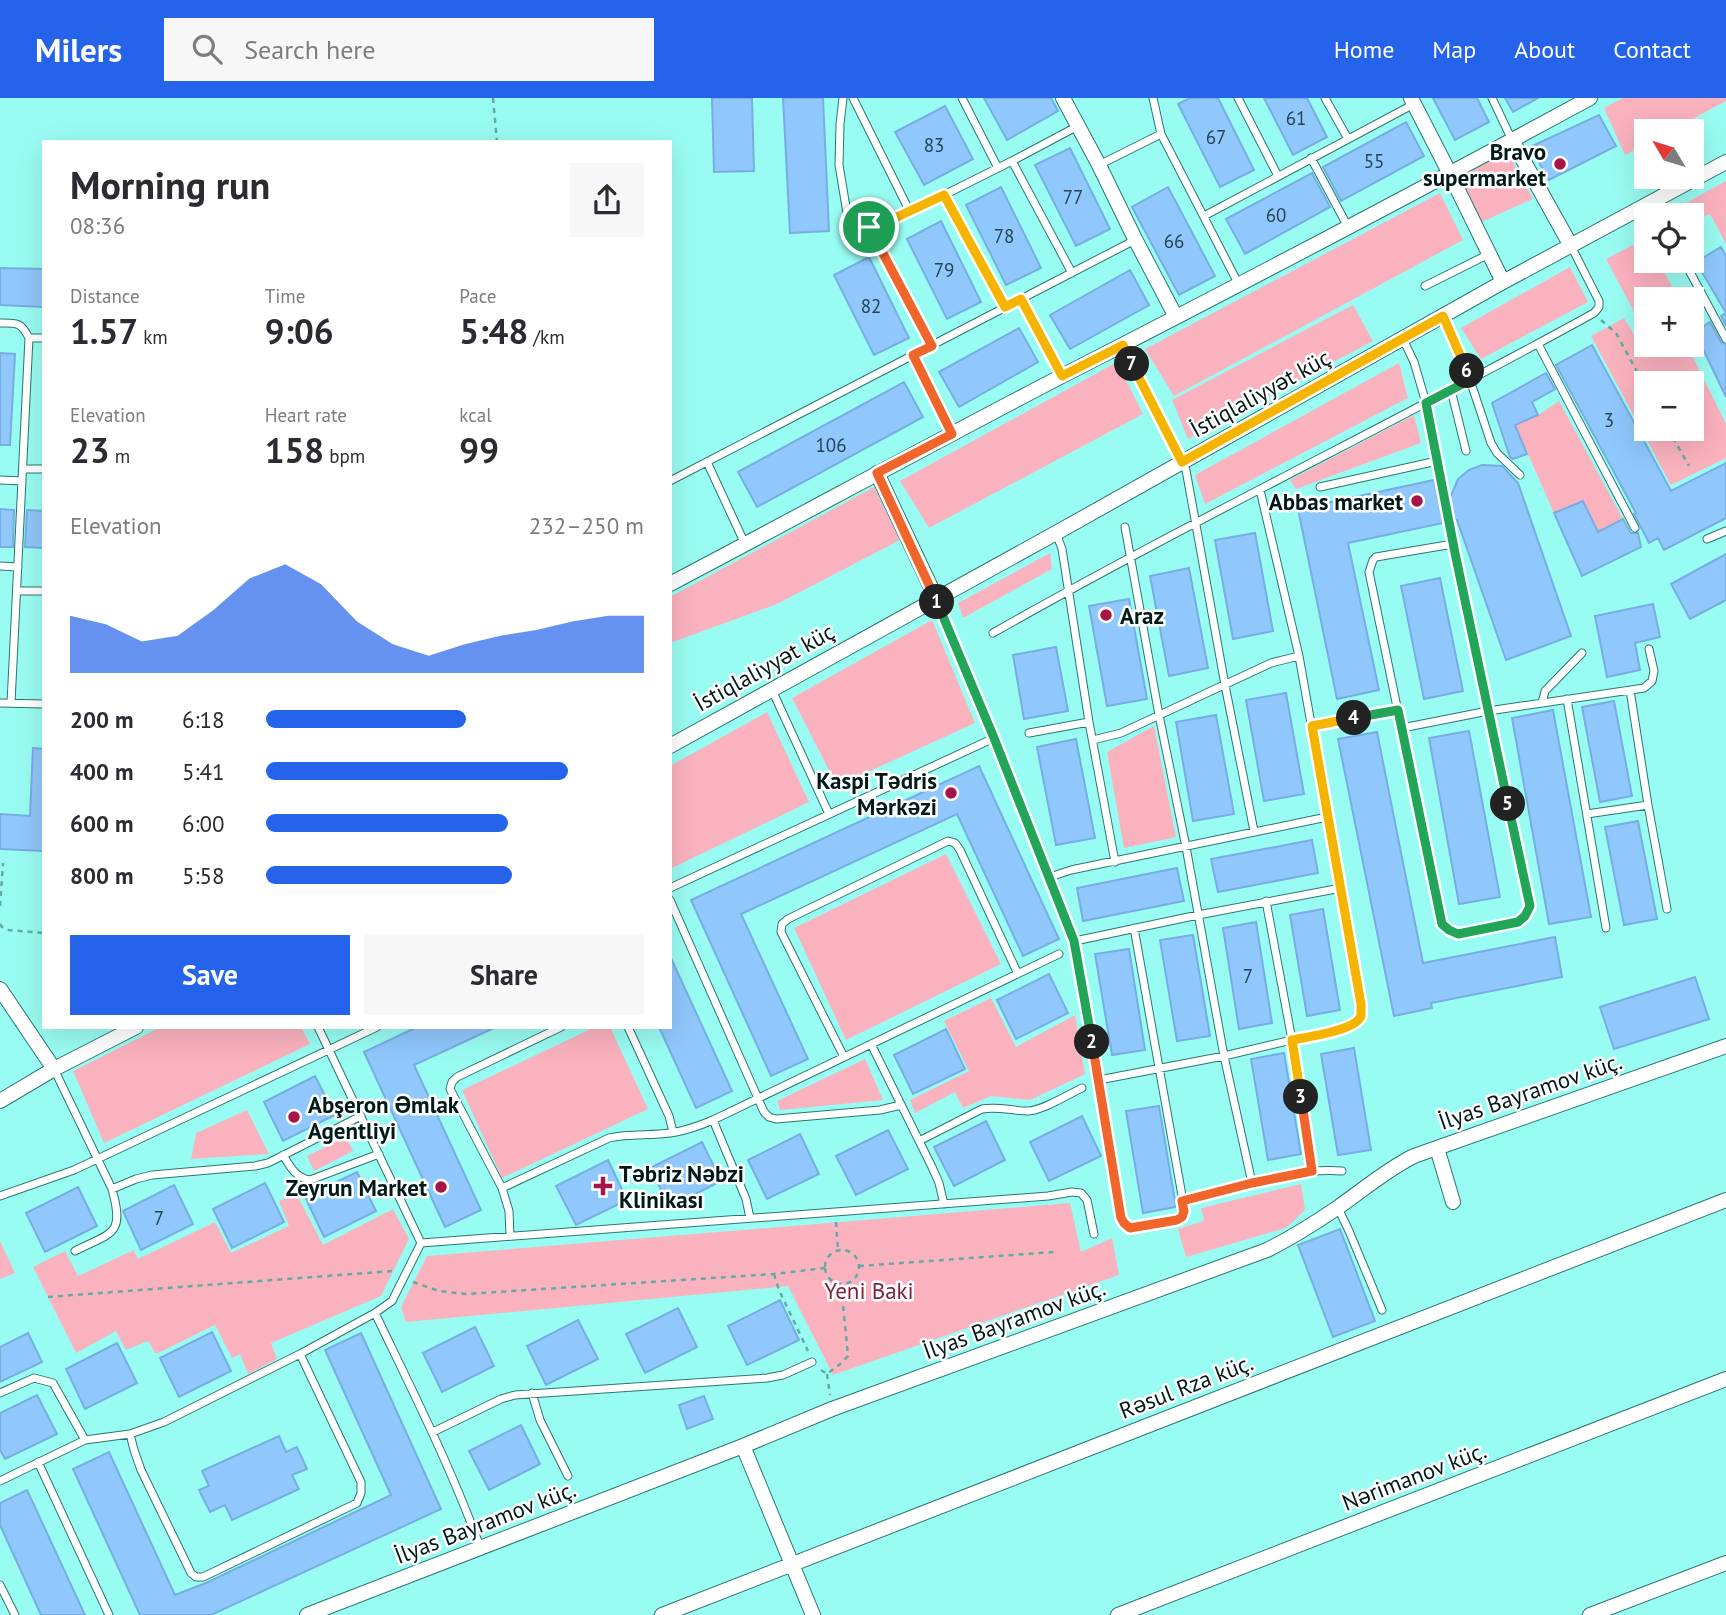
<!DOCTYPE html>
<meta charset="utf-8">
<style>
body{margin:0;font-family:"PT Sans",sans-serif;background:#f7f7f7;color:#2b2b33;height:100vh;display:flex;flex-direction:column;font-size:26px;white-space:nowrap}
*{box-sizing:border-box;margin:0}
p{font-size:23px;color:#7c7c81}
.icon{flex:none;width:38px;height:38px;fill:none;stroke:currentColor;stroke-width:2;stroke-linecap:round;stroke-linejoin:round}
.map{position:relative;flex:1;overflow:hidden}
.side{position:absolute;left:42px;top:42px;width:630px;height:889px;display:flex;flex-direction:column;background:#fff;border-radius:0px;box-shadow:0 7px 28px #0002}
.side>*{flex:none}
.needle{width:46px;rotate:308deg}
.buttons{position:absolute;left:1634px;top:21px;display:grid;gap:14px}
.buttons a{display:grid;place-items:center;width:70px;height:70px;border-radius:0px;background:#fff;box-shadow:0 7px 28px #0002;font-size:35px}
.pin{position:absolute;display:grid;place-items:center;width:60px;height:60px;color:#fff;margin:-30px;border:4px solid #fff;border-radius:50%;box-shadow:0 2px 7px #0007}
.km{position:absolute;width:35px;height:35px;margin:-18px;border-radius:50%;background:#222;color:#fff;font-size:19px;line-height:35px;text-align:center}
.round{display:grid;place-items:center;flex:none;width:74px;height:74px;border-radius:0px;background:#f7f7f7}
.head{display:flex;align-items:center;justify-content:space-between;height:119px;padding:0 28px}
h1{font-size:38px;font-weight:800;line-height:52px}
.metrics{display:grid;grid-template-columns:repeat(3,1fr);gap:10px;height:119px;padding:7px 28px}
.metrics div{display:grid;align-content:center}
.metrics b{font-size:35px;font-weight:800}
.metrics small{font-size:19px;font-weight:400}
.metrics p{font-size:19px}
.chart{height:196px;padding:14px 28px}
.chart p{display:flex;justify-content:space-between}
.chart svg{width:100%;height:126px;margin-top:7px;fill:#2563eb;opacity:.7}
.cta{display:flex;gap:14px;margin-top:auto;padding:14px 28px}
.cta a{flex:1;height:80px;border-radius:0px;background:#2563eb;color:#fff;font-size:28px;font-weight:800;line-height:80px;text-align:center}
.cta a+a{background:#f7f7f7;color:#2b2b33}
ul{padding:0 28px;list-style:none;font-size:23px}
li{display:grid;grid-template-columns:112px 84px 1fr;align-items:center;height:52px}
li i{height:18px;border-radius:9px;background:#2563eb}
header{display:flex;align-items:center;gap:42px;box-sizing:border-box;height:98px;padding:0 35px;background:#2563eb;color:#fff}
header strong{font-size:33px}
nav{display:flex;gap:38px;margin-inline-start:auto;font-size:24px}
.search{width:490px;height:63px;background:#f7f7f7;display:flex;align-items:center;gap:18px;box-sizing:border-box;padding:0 24px;border-radius:0px;color:#7c7c81;font-size:26px}
.map>svg:first-child{display:block}
</style>
<header>
<strong>Milers</strong>
<div class="search"><svg class="icon" aria-label="search" viewBox="0 0 24 24"><circle cx="10" cy="10" r="6"/><path d="M15 15l6 6"/></svg>Search here</div>
<nav><a>Home</a><a>Map</a><a>About</a><a>Contact</a></nav>
</header>
<div class="map">
<svg width="1726" height="1517" viewBox="0 0 1726 1517">
<rect width="100%" height="100%" fill="#99fcf2"/>
<path fill="#fbb2bf" fill-rule="evenodd" d="M1623 0H1726V3L1670 33H1647V46L1625 57 1604 10Z
M1507 53 1533 101 1479 125 1457 81Z
M1726 83V146L1710 116 1692 122V117H1681L1673 112Z
M1440 95 1463 142 1174 298 1145 251Z
M1646 140 1647 163H1658L1679 201H1647V238L1606 161Z
M1570 169 1588 204 1481 261 1461 230Z
M1353 207 1373 243 1188 341 1172 302Z
M1624 220 1646 256 1663 247H1687L1726 326V360L1671 387 1591 238ZM1647 285H1692V331H1647Z
M1117 264 1143 316 929 430 900 383Z
M1399 265 1408 300 1205 406 1195 377Z
M1559 303 1623 421 1598 434 1583 403 1554 415 1515 327 1538 317Z
M1414 317 1421 345 1296 391 1290 382Z
M874 389 900 442 777 506 670 545V499Z
M1050 455 1052 471 963 520 958 505Z
M932 522 975 625 837 688 792 600Z
M767 614 809 704 670 771V668Z
M1154 628 1176 739 1124 750 1107 654Z
M946 756 1001 866 846 942 794 830Z
M991 900 1016 949 1075 917 1085 976 1030 1002 991 998 963 1010 955 994 915 1015 910 1002 969 973 944 923Z
M161 929H301L310 946 104 1045 73 973Z
M595 929H610L648 1011 502 1080 462 992Z
M865 961 883 1002 780 1012 777 1003Z
M247 1012 269 1056 191 1061 196 1035Z
M346 1039 353 1053 314 1073 307 1058Z
M1301 1086 1305 1112 1286 1130 1186 1159 1178 1131 1204 1123 1201 1110Z
M296 1095 323 1147 393 1111 409 1141 381 1198 271 1245 277 1261 248 1276 240 1256 232 1260 215 1227 156 1256 148 1243 126 1252 116 1233 76 1255 33 1169 65 1153 78 1178 134 1152 138 1161 215 1124 231 1155 289 1128 279 1103Z
M1070 1105 1081 1154 1112 1140 1119 1177 833 1277 788 1188 406 1224 401 1209 427 1158Z
M0 1143 15 1175 0 1181Z"/>
<path fill="#90c7fc" stroke="#77aee1" stroke-width="2" d="M712 0H752L754 73 714 74Z
M783 0H823L829 133 790 135Z
M984 0H1051L1058 13 1007 42Z
M1190 0H1218L1254 72 1220 89 1178 6Z
M1264 0H1307L1327 39 1293 57Z
M1433 0H1477L1489 24 1455 42Z
M1505 0H1538L1513 14Z
M945 8 973 61 924 87 895 34Z
M1599 17 1616 48 1549 82 1530 49Z
M1406 24 1424 58 1341 103 1323 69Z
M1070 50 1110 131 1076 148 1035 67Z
M1312 75 1330 109 1245 156 1226 121Z
M1001 89 1041 170 1006 187 966 107Z
M1168 89 1215 178 1179 197 1132 109Z
M941 123 981 204 947 221 907 141Z
M1721 149 1726 158V228L1721 218 1726 215 1696 164Z
M869 159 909 240 874 257 834 177Z
M0 170 44 171V209L0 207Z
M1130 172 1149 207 1070 251 1050 217Z
M1710 224 1721 244 1726 247V299L1695 234Z
M1019 230 1038 264 959 309 939 274Z
M1592 247 1671 393 1726 365V420L1664 452 1658 440 1649 445 1634 416 1636 415 1556 267Z
M0 255 15 256 10 347H0Z
M1546 275 1555 291 1532 304 1538 317 1515 327 1527 356 1513 361 1510 359 1492 305Z
M904 284 923 319 757 409 738 374Z
M1482 367 1502 368 1518 385 1571 538 1506 562 1457 422H1455L1450 400 1458 381 1469 372Z
M1434 382 1443 425 1348 445 1379 592 1337 601 1298 411Z
M1583 403 1598 434 1623 421 1631 435H1638L1641 449 1582 478 1554 415Z
M0 411 14 412 13 449H0Z
M27 412 44 413V450L25 449Z
M1255 435 1273 533 1233 541 1215 442Z
M1726 456V502L1690 521 1671 486Z
M1189 470 1208 570 1169 578 1150 478Z
M1440 480 1463 593 1424 601 1401 488Z
M1129 501 1147 601 1107 608 1089 508Z
M1653 506 1660 539 1635 545 1640 572 1607 579 1595 518Z
M1056 549 1068 613 1024 621 1013 557Z
M1286 595 1304 696 1264 703 1246 602Z
M1614 603 1632 698 1600 704 1582 609Z
M1553 612 1591 819 1549 826 1512 620Z
M1216 617 1234 716 1193 723 1176 624Z
M1469 633 1500 799 1459 806 1429 640Z
M1377 634 1423 865 1555 839 1562 879 1431 905 1432 910 1394 918 1338 641Z
M1076 641 1095 740 1056 747 1037 649Z
M33 650 44 651V753L0 751V716L30 718Z
M979 668 1059 841 1023 858 957 716 741 816 808 961 771 978 691 802Z
M1638 723 1657 821 1624 827 1605 729Z
M1312 742 1318 775 1218 794 1211 761Z
M1177 770 1184 803 1083 823 1077 790Z
M1323 811 1340 912 1307 918 1290 817Z
M1256 824 1272 925 1239 931 1223 830Z
M1193 837 1210 938 1177 943 1160 842Z
M1129 851 1145 952 1112 957 1095 856Z
M670 858 732 993 696 1010 659 929H670Z
M1049 876 1068 915 1016 941 997 902Z
M1695 879 1709 921 1614 951 1600 909Z
M417 929H496L414 967 481 1112 445 1129 364 954Z
M946 931 965 971 913 996 894 957Z
M1354 950 1371 1052 1338 1057 1321 956Z
M1284 955 1301 1056 1268 1062 1251 961Z
M315 978 335 1017 283 1043 264 1004Z
M1159 1008 1176 1109 1143 1115 1126 1013Z
M1082 1018 1101 1058 1049 1083 1030 1044Z
M986 1023 1005 1062 954 1088 934 1049Z
M888 1032 908 1071 856 1097 836 1058Z
M800 1036 819 1076 767 1101 748 1062Z
M702 1044 721 1083 670 1109 650 1070Z
M608 1062 627 1102 576 1127 556 1088Z
M357 1074 376 1113 324 1139 305 1099Z
M265 1085 284 1124 232 1150 213 1111Z
M174 1087 193 1126 141 1152 123 1113Z
M78 1089 97 1128 45 1154 26 1115Z
M1340 1131 1375 1223 1333 1239 1298 1147Z
M780 1202 799 1242 747 1267 728 1228Z
M678 1210 697 1249 645 1275 626 1236Z
M578 1222 598 1261 546 1287 527 1248Z
M475 1229 494 1268 442 1294 423 1255Z
M212 1234 231 1273 179 1299 160 1260Z
M28 1235 42 1264 0 1284V1249Z
M361 1235 441 1411 211 1517H140L73 1371 109 1354 175 1497 206 1485 391 1397 325 1252Z
M117 1245 137 1285 85 1311 66 1271Z
M37 1297 57 1336 5 1361 0 1352V1315Z
M704 1298 713 1321 687 1331 679 1307Z
M521 1327 540 1366 489 1392 469 1353Z
M279 1338 286 1354 297 1349 307 1371 292 1377 299 1391 232 1422 225 1407 210 1414 199 1392 209 1388 202 1373Z
M27 1392 85 1517H41L0 1427V1405Z"/>
<g fill="none" stroke-linecap="round" stroke-linejoin="round">
<g stroke="#297770" stroke-width="9">
<path id="service" d="M843 0 840 26 839 67 848 121 854 129 859 133 910 114 853 0
M962 0 998 70
M1153 0 1161 36 1239 187
M1238 0 1278 78
M1325 0 1348 41
M1492 0 1512 42
M1311 60 1348 129
M1012 63 1072 175
M1099 67 1161 36
M945 97 1005 210
M1652 104 1660 117
M910 114 1012 63 1078 28
M1204 118 1414 6
M869 129 932 248
M1684 163 1726 241
M1425 188 1489 156
M1021 201 1062 278
M1443 218 1454 241 1470 282 1491 345 1497 355 1520 377
M0 225C17 225 21 224 29 240H44
M1403 241 1414 264 1426 305 1453 446 1455 455 1530 808 1525 818 1518 824 1458 836 1449 832 1442 826 1369 474 1373 462 1376 459 1453 446
M1538 246 1635 430
M1123 247 1186 372 1225 587 1254 733
M913 257 952 336
M1451 292 1466 353
M707 364 745 446
M23 371H44
M0 382 22 383
M670 383 1135 142
M1320 389 1437 363
M1125 429 1159 617 1186 749 1224 958 1252 1085
M1056 435 1062 451 1089 624 1115 764
M1707 441 1726 433
M0 468 18 469
M17 493H44
M936 502 994 640 1075 843 1121 1120 1124 1125 1130 1130 1177 1122 1182 1119 1184 1113 1183 1103C1230 1091 1294 1069 1342 1073
M993 535C1190 423 1395 325 1594 215L1599 209V203L1571 148
M772 592 829 716
M1630 592 1648 707 1667 811
M1567 601 1606 830
M0 605 44 606
M11 605 29 240
M1542 605 1545 593 1549 589 1582 555
M1312 628 1398 612
M1402 630 1488 613 1644 590 1652 583 1654 573 1649 551
M1029 635 1089 624
M1093 642 1121 635 1271 565 1299 558
M1587 716 1648 707
M1050 779 1071 772 1327 719
M670 790 994 640
M670 802 764 1014 769 1019 776 1021 880 1012 901 1007
M1266 803 1292 942 1312 1073
M1134 830 1183 1103
M1075 843 1198 817 1341 790
M318 929 421 1145
M628 929 669 1018 673 1034
M871 946 932 1069 939 1085 944 1106
M844 959 781 834 782 826 788 821 948 743 955 745 960 752 1018 876
M54 971 112 1091C125 1138 112 1134 75 1153
M1099 982 1224 958 1347 929C1357 923 1361 919 1361 907L1299 558 1260 392
M713 1022 746 1101 750 1120
M919 1043 982 1011C998 1008 1013 1013 1028 1013 1044 1012 1067 997 1082 990
M283 1057C290 1069 296 1080 310 1082L379 1056
M502 1090 609 1040C629 1035 650 1038 670 1035 685 1033 699 1028 713 1022L1059 856
M112 1091 136 1081 152 1077 255 1068 268 1065 361 1018
M0 1098 74 1072 377 929
M1338 1110 1349 1133 1382 1212
M510 1138 509 1113 502 1090 450 991 452 984 457 979 561 929
M421 1145 1048 1098 1072 1094 1081 1095 1087 1102 1094 1136
M375 1215 392 1203 421 1145
M0 1295 34 1280 53 1285 85 1342
M532 1295 540 1322 568 1378
M433 1334 501 1301 515 1297 767 1280 783 1277 812 1264
M130 1336 134 1352 141 1372 191 1475 196 1479H203L357 1405 361 1395V1384L300 1256
M38 1364 109 1517
M0 1383 85 1342 130 1336 164 1324 300 1256 375 1215C412 1292 451 1369 480 1449
M0 1487 15 1517"/>
</g>
<g stroke="#297770" stroke-width="16">
<path id="minor" d="M1063 0 1099 67 1135 141 1176 219
M1411 0 1450 76 1503 184
M1512 42 1571 148
M877 375 936 500
M670 486C801 417 931 346 1062 278 1239 187 1415 95 1590 0
M670 648 1056 435 1503 184 1726 64
M0 891 54 971
M0 1003 54 971 136 929
M1437 1050 1453 1104
M743 1348 813 1517
M307 1517 743 1348 832 1311 1267 1152C1291 1140 1315 1125 1337 1110 1363 1092 1386 1072 1414 1058L1726 948
M662 1517 1726 1102
M1118 1517 1726 1281
M1590 1517 1726 1465"/>
</g>
<path stroke="#62aba4" stroke-width="2.5" stroke-dasharray="5 5" stroke-linecap="butt" d="M493 0 497 44
M1601 222 1616 235 1647 292
M1668 331 1689 368
M0 808 3 765
M0 826 2 829 7 832 44 835
M836 1124 838 1152
M825 1169a17 17 0 1 1 34 0a17 17 0 1 1-34 0Z
M859 1168 1054 1154
M774 1176 779 1192 808 1253
M413 1184 439 1193 466 1196 774 1176 825 1170
M48 1199 393 1173
M821 1272 827 1276 839 1267 848 1258 841 1187
M827 1276 830 1297"/>
<use href="#service" stroke="#fff" stroke-width="7"/>
<use href="#minor" stroke="#fff" stroke-width="14"/>
</g>
<g fill="none" stroke-linecap="round" stroke-linejoin="round">
<g stroke="#fff" stroke-width="14">
<path id="split-1" d="M869 129 932 248 913 257 952 336 877 375 937 504"/>
</g>
<g stroke="#fff" stroke-width="14">
<path id="split-2" d="M937 504 994 640 1074 843 1092 944"/>
</g>
<g stroke="#fff" stroke-width="14">
<path id="split-3" d="M1092 944 1121 1120 1124 1125 1130 1130 1177 1122 1182 1119 1184 1113 1182 1103 1252 1085 1312 1073 1301 999"/>
</g>
<g stroke="#fff" stroke-width="14">
<path id="split-4" d="M1301 999 1292 942C1307 939 1355 933 1361 918 1361 916 1361 909 1361 906L1312 628 1354 620"/>
</g>
<g stroke="#fff" stroke-width="14">
<path id="split-5" d="M1354 620 1398 612 1442 826 1449 832 1458 836 1518 824 1525 818 1530 808 1508 706"/>
</g>
<g stroke="#fff" stroke-width="14">
<path id="split-6" d="M1467 273 1470 282 1426 305 1455 455 1508 706"/>
</g>
<g stroke="#fff" stroke-width="14">
<path id="split-7" d="M1132 266 1182 364 1443 218 1467 273"/>
</g>
<g stroke="#fff" stroke-width="14">
<path id="split-8" d="M869 129 897 119 944 97 1005 209 1021 201 1062 278 1123 247 1132 266"/>
</g>
<use href="#split-1" stroke="#f0652b" stroke-width="9"/>
<use href="#split-2" stroke="#22a559" stroke-width="9"/>
<use href="#split-3" stroke="#f0652b" stroke-width="9"/>
<use href="#split-4" stroke="#f5b400" stroke-width="9"/>
<use href="#split-5" stroke="#22a559" stroke-width="9"/>
<use href="#split-6" stroke="#22a559" stroke-width="9"/>
<use href="#split-7" stroke="#f5b400" stroke-width="9"/>
<use href="#split-8" stroke="#f5b400" stroke-width="9"/>
</g>
<g fill="#a8144a" stroke="#fff" stroke-width="2.5">
<circle cx="1560" cy="66" r="7"/>
<circle cx="1417" cy="403" r="7"/>
<circle cx="1106" cy="517" r="7"/>
<circle cx="951" cy="695" r="7"/>
<circle cx="294" cy="1019" r="7"/>
<path d="M599.5 1077.5h7v7h7v7h-7v7h-7v-7h-7v-7h7z"/>
<circle cx="441" cy="1089" r="7"/>
</g>
<g text-anchor="middle" dominant-baseline="central" stroke-width="5" stroke-linejoin="round" paint-order="stroke">
<g font-size="19" fill="#244551">
<text x="1296" y="20">61</text>
<text x="1216" y="39">67</text>
<text x="934" y="47">83</text>
<text x="1374" y="63">55</text>
<text x="1073" y="99">77</text>
<text x="1276" y="117">60</text>
<text x="1004" y="138">78</text>
<text x="1174" y="143">66</text>
<text x="944" y="172">79</text>
<text x="871" y="208">82</text>
<text x="1609" y="322">3</text>
<text x="831" y="347">106</text>
<text x="1248" y="878">7</text>
<text x="159" y="1120">7</text>
</g>
<g font-size="23" font-weight="bold" fill="#001a18" stroke="#fff" text-anchor="end">
<text x="1546" y="53">Bravo<tspan x="1546" dy="26">supermarket</tspan></text>
<text x="1403" y="403">Abbas market</text>
<text x="1120" y="517" text-anchor="start">Araz</text>
<text x="937" y="682">Kaspi Tədris<tspan x="937" dy="26">Mərkəzi</tspan></text>
<text x="308" y="1006" text-anchor="start">Abşeron Əmlak<tspan x="308" dy="26">Agentliyi</tspan></text>
<text x="619" y="1075" text-anchor="start">Təbriz Nəbzi<tspan x="619" dy="26">Klinikası</tspan></text>
<text x="427" y="1089">Zeyrun Market</text>
</g>
<g font-size="23" fill="#001a18" stroke="#fff">
<text transform="translate(1260 295) rotate(-29)">İstiqlaliyyət küç</text>
<text transform="translate(764 569) rotate(-29)">İstiqlaliyyət küç</text>
<text transform="translate(1530 993) rotate(-19)">İlyas Bayramov küç.</text>
<text transform="translate(1014 1221) rotate(-20)">İlyas Bayramov küç.</text>
<text transform="translate(1186 1288) rotate(-21)">Rəsul Rza küç.</text>
<text transform="translate(1414 1378) rotate(-21)">Nərimanov küç.</text>
<text transform="translate(485 1424) rotate(-21)">İlyas Bayramov küç.</text>
</g>
<g font-size="23" fill="#7e233d" stroke="#fff">
<text x="869" y="1192">Yeni Baki</text>
</g>
</g>
</svg>
<div class="buttons">
<a><svg class="needle" viewBox="-14 -14 28 28"><path d="M0-13l5 13h-10z" fill="#e53935"/><path d="M0 13l5-13h-10z" fill="#7c7c81"/></svg></a>
<a><svg class="icon" aria-label="locate" viewBox="0 0 24 24"><circle cx="12" cy="12" r="6"/><path d="M12 2v4M12 18v4M2 12h4M18 12h4"/></svg></a>
<a>+</a>
<a>−</a>
</div>
<div class="pin" style="left:869px;top:129px;background:#1e9e55"><svg class="icon" aria-label="arrive" viewBox="0 0 24 24"><path d="M6 21V4h12l-3 4 3 4H6"/></svg></div>
<b class="km" style="left:937px;top:504px">1</b>
<b class="km" style="left:1092px;top:944px">2</b>
<b class="km" style="left:1301px;top:999px">3</b>
<b class="km" style="left:1354px;top:620px">4</b>
<b class="km" style="left:1508px;top:706px">5</b>
<b class="km" style="left:1467px;top:273px">6</b>
<b class="km" style="left:1132px;top:266px">7</b>
<section class="side">
<div class="head"><div><h1>Morning run</h1><p>08:36</p></div><a class="round"><svg class="icon" aria-label="share" viewBox="0 0 24 24"><path d="M12 15V3M7 8l5-5 5 5M5 13v7h14v-7"/></svg></a></div>
<div class="metrics">
<div><p>Distance</p><b>1.57<small> km</small></b></div>
<div><p>Time</p><b>9:06</b></div>
<div><p>Pace</p><b>5:48<small> /km</small></b></div>
</div>
<div class="metrics">
<div><p>Elevation</p><b>23<small> m</small></b></div>
<div><p>Heart rate</p><b>158<small> bpm</small></b></div>
<div><p>kcal</p><b>99</b></div>
</div>
<div class="chart"><p><span>Elevation</span>232–250 m</p>
<svg viewBox="0 0 160 44" preserveAspectRatio="none"><path d="M0 44V24L10 27L20 33L30 31L40 22L50 11L60 6L70 13L80 26L90 34L100 38L110 34L120 31L130 29L140 26L150 24L160 24V44z"/></svg>
</div>
<ul>
<li><b>200 m</b>6:18<i style="width:53%"></i></li>
<li><b>400 m</b>5:41<i style="width:80%"></i></li>
<li><b>600 m</b>6:00<i style="width:64%"></i></li>
<li><b>800 m</b>5:58<i style="width:65%"></i></li>
</ul>
<div class="cta"><a>Save</a><a>Share</a></div>
</section>
</div>
